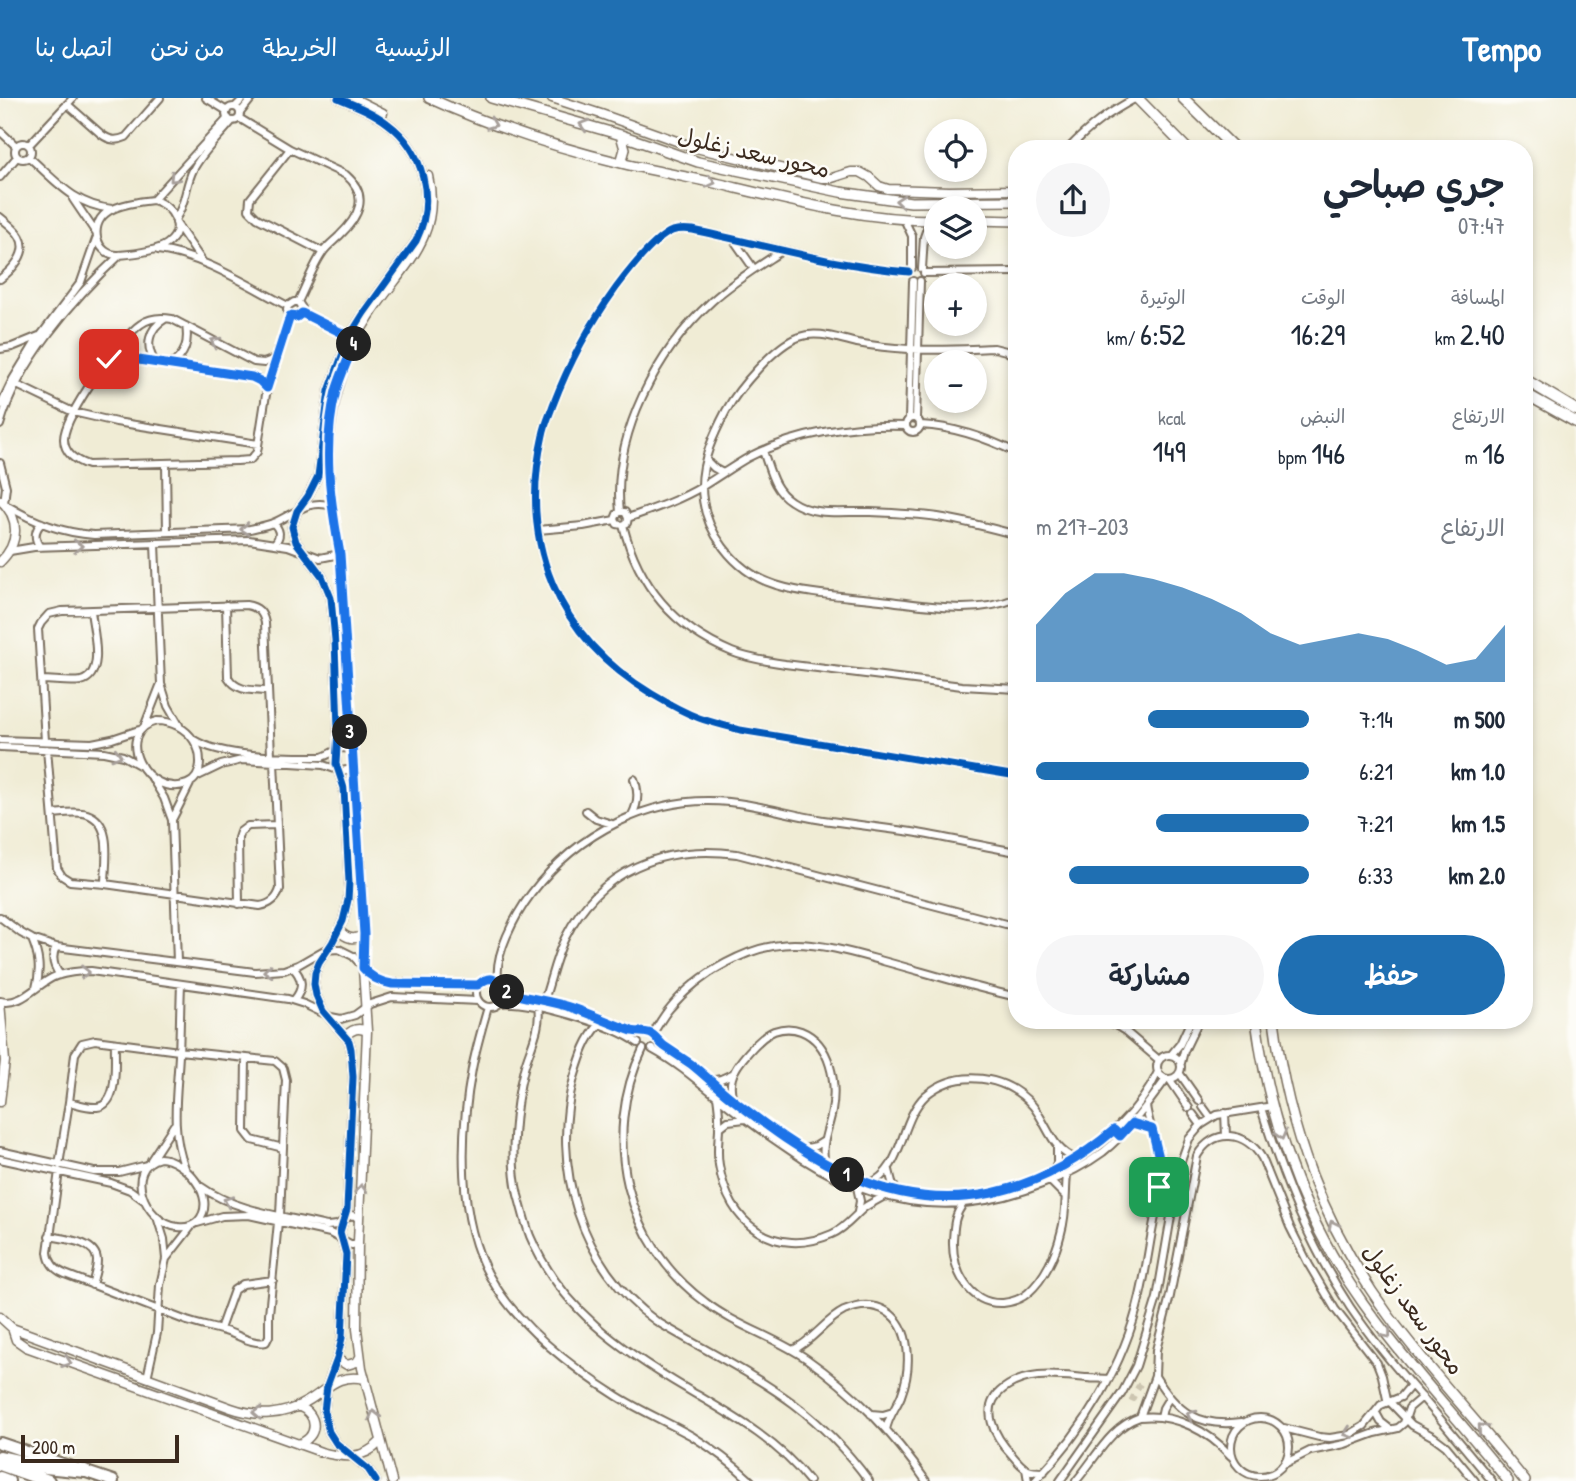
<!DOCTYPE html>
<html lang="ar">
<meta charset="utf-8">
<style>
body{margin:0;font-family:"Patrick Hand","Playpen Sans Arabic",sans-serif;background:#f6f6f7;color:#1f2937;direction:rtl;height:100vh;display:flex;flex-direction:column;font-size:26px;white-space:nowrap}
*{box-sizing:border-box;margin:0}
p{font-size:23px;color:#747a83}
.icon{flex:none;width:38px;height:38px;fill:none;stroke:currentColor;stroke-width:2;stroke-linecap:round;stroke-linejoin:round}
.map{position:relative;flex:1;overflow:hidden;direction:ltr}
.side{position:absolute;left:1008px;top:42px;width:525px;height:889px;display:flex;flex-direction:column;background:#fff;border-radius:28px;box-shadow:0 4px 10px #0003;direction:rtl}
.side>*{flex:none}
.buttons{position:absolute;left:924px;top:21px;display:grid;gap:14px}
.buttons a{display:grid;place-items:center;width:63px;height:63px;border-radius:50%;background:#fff;box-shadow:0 4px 10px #0003;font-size:35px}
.scale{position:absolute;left:21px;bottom:18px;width:158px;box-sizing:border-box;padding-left:7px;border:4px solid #3b2a1e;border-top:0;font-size:19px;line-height:24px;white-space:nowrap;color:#3b2a1e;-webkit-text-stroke:5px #fdfcf7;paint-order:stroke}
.pin{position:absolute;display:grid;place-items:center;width:60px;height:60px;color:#fff;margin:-30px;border-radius:14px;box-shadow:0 4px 10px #0006}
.km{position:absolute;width:35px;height:35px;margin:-18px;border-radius:50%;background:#222;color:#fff;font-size:19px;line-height:35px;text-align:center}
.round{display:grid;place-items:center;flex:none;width:74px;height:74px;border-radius:37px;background:#f6f6f7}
.headline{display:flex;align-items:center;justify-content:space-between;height:119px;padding:0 28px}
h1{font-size:38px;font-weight:600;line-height:52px}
.stats{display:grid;grid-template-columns:repeat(3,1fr);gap:10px;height:119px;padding:7px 28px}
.stats div{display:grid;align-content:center}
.stats b{font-size:30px;font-weight:600}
.stats small{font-size:19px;font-weight:400}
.stats p{font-size:19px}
.chart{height:196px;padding:14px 28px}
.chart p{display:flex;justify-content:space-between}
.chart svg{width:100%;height:126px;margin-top:7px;fill:#1f6fb2;opacity:.7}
.action{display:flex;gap:14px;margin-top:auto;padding:14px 28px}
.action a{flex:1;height:80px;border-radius:42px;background:#1f6fb2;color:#fff;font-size:28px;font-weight:600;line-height:80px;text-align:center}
.action a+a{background:#f6f6f7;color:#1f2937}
ul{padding:0 28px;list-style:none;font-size:23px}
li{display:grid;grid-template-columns:112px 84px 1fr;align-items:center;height:52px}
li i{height:18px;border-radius:9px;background:#1f6fb2}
header{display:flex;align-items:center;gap:42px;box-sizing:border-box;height:98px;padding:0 35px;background:#1f6fb2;color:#fff}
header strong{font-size:33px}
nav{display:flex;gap:38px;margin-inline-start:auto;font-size:24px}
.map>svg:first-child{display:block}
</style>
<header>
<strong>Tempo</strong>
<nav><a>الرئيسية</a><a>الخريطة</a><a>من نحن</a><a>اتصل بنا</a></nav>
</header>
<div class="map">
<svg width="1576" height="1383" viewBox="0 0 1576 1383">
<rect width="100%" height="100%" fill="#fdfcf7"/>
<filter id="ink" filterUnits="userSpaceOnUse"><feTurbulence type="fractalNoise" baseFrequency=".0143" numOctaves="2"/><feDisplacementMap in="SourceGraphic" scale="14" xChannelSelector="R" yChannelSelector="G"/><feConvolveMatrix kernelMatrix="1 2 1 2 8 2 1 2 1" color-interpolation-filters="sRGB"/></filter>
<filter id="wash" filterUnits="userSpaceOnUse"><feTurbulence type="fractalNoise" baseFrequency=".00686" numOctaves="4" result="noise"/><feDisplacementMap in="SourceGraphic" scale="28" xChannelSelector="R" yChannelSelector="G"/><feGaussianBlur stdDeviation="1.57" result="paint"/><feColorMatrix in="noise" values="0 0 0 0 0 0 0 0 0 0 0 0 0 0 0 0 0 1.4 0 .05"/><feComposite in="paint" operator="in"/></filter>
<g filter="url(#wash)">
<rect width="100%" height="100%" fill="#f0ecd5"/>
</g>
<g filter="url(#ink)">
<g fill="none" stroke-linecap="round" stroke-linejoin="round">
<path stroke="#ccc5b0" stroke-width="6" stroke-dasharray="6 3" stroke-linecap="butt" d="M1136 1287 1142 1291
M1130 1299 1136 1302"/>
<g stroke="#7a6e5e" stroke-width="10">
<path id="minor" d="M206 0 227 13
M67 6 101 36C110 43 117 43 126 39L160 0
M235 9 244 0
M226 16a7 7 0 1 1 14 0a7 7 0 1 1-14 0Z
M240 15 252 0
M239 20 290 51 346 77C370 98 359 119 339 138 334 143 327 148 323 154 313 168 306 188 298 204L302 210V215L297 219 290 217 287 212 288 208 294 204H298
M0 33 16 48
M15 53a8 8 0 1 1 16 0a8 8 0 1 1-16 0Z
M29 47 73 0
M290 51 250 101 249 112 257 120 323 154
M1068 51C1090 28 1108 15 1136 0
M29 59C56 83 74 107 112 111
M0 79 17 59
M73 101 96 135
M153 102C173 107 187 132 167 146 157 153 131 156 119 157 96 158 89 128 106 115 116 107 141 103 153 102Z
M153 102 228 20
M0 119C7 125 16 131 20 139 29 155 12 172 0 181
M176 120C186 106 185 88 193 72 202 54 219 39 232 23
M904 121 912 138V170
M176 125 202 163
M733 141 754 171
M158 152C202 157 249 188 288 208
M922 171 924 139 930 122
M909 174C835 168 765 147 693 132 685 131 678 131 672 133 654 140 628 174 616 190 590 226 569 265 553 307 550 316 545 326 543 337 518 445 557 539 652 596 667 605 683 614 699 620 713 625 727 628 740 632L1017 678
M924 175 1017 174
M302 215 353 241
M0 251 12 249 39 238
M1017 259 1006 253 994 250C966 251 937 253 909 251 892 250 874 248 857 245 838 241 818 232 799 239 775 247 738 291 726 313 714 336 702 361 702 388 702 432 734 474 776 487 808 497 848 498 881 502 926 507 974 518 1017 500
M277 260 264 265 254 264 172 221C161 219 151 219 141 226 121 239 64 317 64 341 64 355 76 363 88 367L237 363 250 362 257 354 267 290 290 217
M109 261H132L252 279 260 283 267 290
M155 264C145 248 148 231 165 221
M171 267C185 257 189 245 186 228
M17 287 73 314 116 324 258 346
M0 308 13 281 35 245 81 184 96 141
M906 327a7 7 0 1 1 14 0a7 7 0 1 1-14 0Z
M909 321 913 183
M916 321 920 183
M0 327C17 266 74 199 120 157
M921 327C954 329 987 340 1017 355
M763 353C770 372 773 392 791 403 814 419 843 413 869 414 892 415 916 416 938 419 965 423 991 430 1017 437
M706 362 714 370 723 375
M0 365 6 389 4 405
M166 366 167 434
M6 407C32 423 63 435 94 437L250 431C258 429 265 428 273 425 293 417 308 400 332 408
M620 414H625L628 420 627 425 623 427 617 426 615 421 617 416 620 414C612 337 657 253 712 203 734 183 759 168 783 152
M628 420C653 411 680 402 703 388 718 379 733 368 749 359 796 335 853 326 906 328
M273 425C280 431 281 438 275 445
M623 427C638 487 674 530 732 554 749 561 767 563 785 566L962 588 1017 591
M538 432 583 428 615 422
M155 446 161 586 168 608 179 627
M40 449C34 441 34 432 42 425
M10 453 34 449 249 442 288 448 320 460 340 456
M226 507 228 579C237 594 252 592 268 593
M42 582C54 582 69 585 81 583 106 577 93 532 91 513
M157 623C171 623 186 630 194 643 202 655 204 680 187 686 146 701 111 634 157 623Z
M144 629 160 588
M0 642 92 645 112 641 139 632
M194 642C223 660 288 659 322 659 333 656 339 646 351 652
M45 643 38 531 41 525 49 516 62 513 246 507C258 509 263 514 265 525L271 657
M0 649 104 654 123 658 139 667
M47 651 57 770 62 778 70 783 105 786 260 808C271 806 277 801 280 791L274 664
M198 678 221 667 242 662 323 667 341 673 353 671
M153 682 164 700 172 722 177 864
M586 713 596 721 612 726
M53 716C64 715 77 713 87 716 114 725 105 765 105 786
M632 717C639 704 639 693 634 681
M173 720 191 684
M239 806 238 740 240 734 248 728 276 727
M0 819 21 835 32 841 56 849 255 874 284 872 298 867 324 852 339 851 353 858 371 878 387 885 479 887
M32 841C39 858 41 872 36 890
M56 849C51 859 53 868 60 877
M292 869C303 879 304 891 294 902
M476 895a14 14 0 1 1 28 0a14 14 0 1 1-28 0Z
M499 884C492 859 516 816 531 796 577 735 651 696 729 704 760 707 791 717 823 722 853 726 883 730 912 734 947 740 982 748 1017 754
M181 886C180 910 180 933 179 957 177 996 170 1033 185 1070
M504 892C524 902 549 903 570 909 595 916 619 931 644 935
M544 902C551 882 555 860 565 840 599 772 663 746 737 756L1017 829
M0 903C22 909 37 885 56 878 68 874 79 873 91 873L288 901 304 906 331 919 341 921 355 917 370 906 392 899 478 903
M500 905C530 902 615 927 638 945
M488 909C482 930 476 950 472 971 460 1035 457 1121 490 1179 517 1227 571 1269 617 1298 641 1313 667 1324 692 1338 713 1351 733 1366 751 1383
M538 909C542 930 529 951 524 971 515 1006 509 1062 518 1097 522 1111 525 1125 530 1138 561 1211 621 1252 687 1291 731 1317 777 1342 809 1383
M1107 922 1125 933 1159 962
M599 927C585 942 580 961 574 980 550 1067 581 1170 656 1223 702 1251 751 1274 794 1306 823 1328 848 1354 869 1383
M652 937C658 928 663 918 670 910 698 876 749 846 794 846 825 846 854 855 883 863 927 875 972 889 1017 899
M655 940C670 955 690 965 706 979 816 1073 927 1146 1070 1065 1105 1044 1141 1012 1158 974
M643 951C600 1039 626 1146 705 1204 736 1228 775 1239 807 1261 853 1293 895 1337 926 1383
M652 951C687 970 714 998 746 1021 764 1035 784 1048 803 1061 878 1109 958 1120 1042 1086 1064 1078 1084 1068 1103 1054 1128 1034 1147 1007 1166 981
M1157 969a12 12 0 1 1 24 0a12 12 0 1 1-24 0Z
M1171 957 1180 946 1191 922
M246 960 245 1033 252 1042 283 1050
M1181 965 1184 953 1199 922
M1180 976 1199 1003
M1170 982 1189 1010
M711 983 721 981 732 976
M717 998C718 1005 719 1012 719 1019 720 1036 716 1051 719 1067 728 1126 775 1161 832 1136 846 1130 854 1118 865 1109 871 1105 878 1102 884 1098
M733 1001C731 995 730 987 732 980 735 966 761 938 774 933 783 930 793 930 801 933 831 945 837 985 832 1013 829 1031 820 1046 825 1065
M69 1004C78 1006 88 1010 97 1009 120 1007 114 962 115 945
M1203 1009 1211 1020
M1261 1010C1284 1083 1308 1145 1350 1209 1371 1240 1395 1269 1420 1297 1444 1325 1468 1354 1492 1383
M1225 1015 1226 1038
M1193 1016 1201 1027
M1132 1025 1152 1031
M719 1030 728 1023 745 1021
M803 1051 816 1048 824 1043
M0 1053 94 1074H119L147 1067
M160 1060C184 1061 219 1100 198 1123 193 1128 186 1130 178 1129 144 1125 123 1069 160 1060Z
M0 1061 111 1085 130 1092 145 1103
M151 1062 174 1027
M59 1067 69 1004 75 956 82 945 95 942 179 953 275 963 283 970 286 982 280 1117
M889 1072 892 1084 897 1094
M59 1073 48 1154C49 1165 55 1172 65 1176L187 1223C199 1227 210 1229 221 1232 236 1235 251 1247 266 1244L269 1238V1216L278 1124
M1054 1074 1057 1064V1049
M1050 1083 1065 1098
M869 1086C904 1072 899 1022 926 997 958 970 1006 977 1033 1008 1048 1027 1052 1053 1077 1061
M200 1088C236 1114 284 1118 327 1128L337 1127 351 1117 355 1118 359 1122
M857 1089 860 1103 858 1114
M963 1106C954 1118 954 1128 953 1142 952 1172 969 1207 1003 1205 1012 1204 1021 1201 1028 1195 1045 1180 1056 1156 1061 1135 1067 1115 1065 1096 1067 1076
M197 1125 222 1118 249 1117 330 1135 352 1147 358 1144
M49 1138C64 1141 97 1143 97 1163 97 1171 94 1179 92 1187
M166 1161 191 1129
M220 1231 234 1192 243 1186 273 1182
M793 1252C813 1243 824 1223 844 1213 858 1207 873 1205 886 1213 913 1229 911 1272 901 1298 896 1310 888 1319 886 1332
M1155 1278C1177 1314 1198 1330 1242 1324
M147 1280 157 1235 160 1187 166 1161 164 1141 158 1122
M1376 1315 1381 1324 1390 1331
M871 1316 883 1317 893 1314
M1140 1319C1175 1315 1208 1333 1231 1358
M1161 1319 1163 1310 1169 1300
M1231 1349a29 29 0 1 1 58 0a29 29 0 1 1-58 0Z
M1284 1330 1319 1339 1330 1340 1349 1337 1364 1328 1381 1307 1401 1299 1411 1287
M1286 1365 1310 1353 1345 1346 1375 1335 1398 1330 1404 1325 1409 1310 1422 1299
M1026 1371 1028 1383
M1044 1374C1038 1374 1032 1374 1028 1372 1022 1369 1016 1362 1012 1357 995 1339 978 1310 1003 1291 1027 1272 1060 1278 1087 1280 1095 1281 1102 1280 1109 1281
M1035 1383C1084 1332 1124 1268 1140 1198 1144 1181 1147 1163 1150 1145 1154 1121 1161 1096 1160 1071 1159 1049 1149 1029 1146 1008
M1060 1383 1122 1295 1136 1268 1157 1200 1180 1066 1189 1041 1201 1027 1217 1017 1273 1008
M1076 1383C1096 1360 1110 1329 1140 1319L1155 1278 1156 1252 1170 1198 1197 1058C1214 1029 1246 1033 1262 1060L1290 1129 1309 1167 1335 1211 1377 1265 1382 1278 1387 1301 1412 1327 1434 1339 1446 1348 1475 1383"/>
</g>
<g stroke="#7a6e5e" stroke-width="11">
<path id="tertiary" d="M338 0C355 7 373 14 387 25 424 52 436 102 416 143L364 215 349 239 329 293 318 378 308 398 297 413 292 429 296 444 322 478 331 500 335 542 338 632 336 666 344 690 349 784 348 802 343 823 332 845 319 865 315 875 314 886 316 897 323 913 349 943 351 951 353 979 347 1111 340 1134 346 1156 342 1240 337 1261 327 1288 324 1314 329 1334 336 1345 368 1371 376 1383
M353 0 383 15
M552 0 601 16 696 50 822 80H832L851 74H860L869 79 879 88 888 91 949 93 1017 92
M0 402C21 420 19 446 0 464
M339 832C346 841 355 843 364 836
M0 904 5 963 0 1004
M346 938C352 931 358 929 367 933
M0 1219 12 1230 231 1310C256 1319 283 1318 306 1304 328 1292 335 1275 365 1281
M12 1230 16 1242 26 1249 321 1354C343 1360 363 1362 380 1344
M337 1261 347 1267 357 1264 360 1259
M298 1346C319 1339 319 1316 298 1308
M392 1383 362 1270 357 1231 358 1144 367 933 363 870 364 836 340 456C328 387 320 334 346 267 352 250 359 234 369 219 399 171 443 142 428 78"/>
</g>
<g stroke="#7a6e5e" stroke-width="12">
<path id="secondary" d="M429 0C490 28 555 49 621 65 654 73 687 79 720 86 791 103 863 122 936 122
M491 0 621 37 698 64 840 94 911 104 1017 103
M621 37 625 51 621 65
M975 122 1017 123
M1256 922C1269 1023 1303 1121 1363 1205 1407 1267 1461 1323 1508 1383
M1274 922C1288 1032 1323 1128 1389 1218 1431 1275 1481 1327 1525 1383"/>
</g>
<g stroke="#7a6e5e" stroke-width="13">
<path id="primary" d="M1137 0 1187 51
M1183 0 1235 51
M1524 281 1576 312
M1524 295 1576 324"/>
</g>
<g stroke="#7a6e5e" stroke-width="14">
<path id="trunk" d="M0 1345 113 1383"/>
</g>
<g stroke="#7a6e5e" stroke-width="16">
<path id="motorway" d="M0 1359 45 1369 85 1373
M0 1366 48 1383
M0 1380 8 1383"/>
</g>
<use href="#minor" stroke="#fff" stroke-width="6"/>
<use href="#tertiary" stroke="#fff" stroke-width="8"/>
<use href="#secondary" stroke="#fff" stroke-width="9"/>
<use href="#primary" stroke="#fff" stroke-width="10"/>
<use href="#trunk" stroke="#fff" stroke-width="10"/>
<use href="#motorway" stroke="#fff" stroke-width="12"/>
<g stroke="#fdfcf7" stroke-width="11">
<path id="cycleway" d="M338 0C355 7 373 14 387 25 424 52 436 102 416 143L364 215 349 239 329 293 318 378 308 398 297 413 292 429 296 444 322 478 331 500 335 542 338 632 336 666 344 690 349 784 348 802 343 823 332 845 319 865 315 875 314 886 316 897 323 913 349 943 351 951 353 979 347 1111 340 1134 346 1156 342 1240 337 1261 327 1288 324 1314 329 1334 336 1345 368 1371 376 1383
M909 174C835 168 765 147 693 132 685 131 678 131 672 133 654 140 628 174 616 190 590 226 569 265 553 307 550 316 545 326 543 337 518 445 557 539 652 596 667 605 683 614 699 620 713 625 727 628 740 632L1017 678"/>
</g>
<use href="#cycleway" stroke="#0057b8" stroke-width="7"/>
</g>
<defs><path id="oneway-chevron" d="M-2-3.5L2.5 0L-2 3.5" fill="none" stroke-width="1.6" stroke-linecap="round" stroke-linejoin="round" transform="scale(1.75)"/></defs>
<g stroke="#a79f9a">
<use href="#oneway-chevron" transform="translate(492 26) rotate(21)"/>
<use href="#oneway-chevron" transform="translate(584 27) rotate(-164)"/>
<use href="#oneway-chevron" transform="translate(174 80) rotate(134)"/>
<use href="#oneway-chevron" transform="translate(711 84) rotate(13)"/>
<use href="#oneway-chevron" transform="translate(900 103) rotate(-175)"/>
<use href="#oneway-chevron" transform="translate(215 244) rotate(-152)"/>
<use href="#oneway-chevron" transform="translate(245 431) rotate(175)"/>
<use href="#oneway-chevron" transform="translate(78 448) rotate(-2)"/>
<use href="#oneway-chevron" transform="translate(117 657) rotate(16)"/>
<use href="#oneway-chevron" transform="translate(268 873) rotate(176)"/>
<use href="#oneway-chevron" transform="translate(85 874)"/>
<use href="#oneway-chevron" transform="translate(1281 1037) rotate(74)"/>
<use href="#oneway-chevron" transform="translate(361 1091) rotate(-88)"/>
<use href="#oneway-chevron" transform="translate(228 1103) rotate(-157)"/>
<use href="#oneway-chevron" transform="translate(1333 1127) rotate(-116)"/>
<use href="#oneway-chevron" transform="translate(1387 1236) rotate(51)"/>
<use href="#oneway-chevron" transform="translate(67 1264) rotate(20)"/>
<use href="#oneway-chevron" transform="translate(257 1315) rotate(-177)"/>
<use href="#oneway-chevron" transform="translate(374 1317) rotate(-104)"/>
<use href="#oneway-chevron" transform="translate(1191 1317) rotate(-152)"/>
<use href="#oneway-chevron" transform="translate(1482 1330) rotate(-131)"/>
<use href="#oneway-chevron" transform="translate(1348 1335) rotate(162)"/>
</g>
</g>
<g fill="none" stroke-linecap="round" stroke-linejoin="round" filter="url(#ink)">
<g stroke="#fff" stroke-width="14">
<path id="route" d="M109 261H132L252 279 260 283 267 290 290 218 297 219 302 215 356 242C349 259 341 276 336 293 322 348 330 401 340 456L364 836 363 870C371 880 380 884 392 886L478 887C496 871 498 890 510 895 531 901 552 903 573 910 593 917 612 926 632 933 639 935 648 933 653 937 657 940 660 945 664 948 673 954 682 960 691 966 706 978 720 992 736 1004 812 1063 890 1116 992 1095 1038 1085 1078 1063 1114 1032L1120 1038 1132 1025 1152 1031 1159 1060V1089"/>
</g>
<use href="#route" stroke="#1a73e8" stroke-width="9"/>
</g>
<g text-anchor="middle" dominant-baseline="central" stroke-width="5" stroke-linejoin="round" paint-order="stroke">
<g font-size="23" fill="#3b2a1e" stroke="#fdfcf7">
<text transform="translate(754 54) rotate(13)">محور سعد زغلول</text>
<text transform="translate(1414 1211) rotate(54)">محور سعد زغلول</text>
</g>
</g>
</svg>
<div class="buttons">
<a><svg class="icon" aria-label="locate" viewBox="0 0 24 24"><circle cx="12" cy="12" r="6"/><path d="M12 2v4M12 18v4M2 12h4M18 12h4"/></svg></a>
<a><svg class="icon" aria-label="layers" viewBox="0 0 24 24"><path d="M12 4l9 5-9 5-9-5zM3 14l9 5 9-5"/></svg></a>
<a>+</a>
<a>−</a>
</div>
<div class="scale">200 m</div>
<div class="pin" style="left:1159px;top:1089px;background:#1e9e55"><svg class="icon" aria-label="arrive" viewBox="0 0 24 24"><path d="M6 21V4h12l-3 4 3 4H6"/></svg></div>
<div class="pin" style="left:109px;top:261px;background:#d93025"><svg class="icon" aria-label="check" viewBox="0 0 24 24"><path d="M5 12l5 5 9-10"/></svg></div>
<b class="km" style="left:847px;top:1077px">1</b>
<b class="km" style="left:507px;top:894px">2</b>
<b class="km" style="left:350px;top:634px">3</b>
<b class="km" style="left:354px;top:246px">4</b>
<section class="side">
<div class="headline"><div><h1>جري صباحي</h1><p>07:47</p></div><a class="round"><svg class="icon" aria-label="share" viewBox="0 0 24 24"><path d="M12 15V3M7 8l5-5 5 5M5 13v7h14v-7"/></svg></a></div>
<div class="stats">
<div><p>المسافة</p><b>2.40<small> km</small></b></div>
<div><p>الوقت</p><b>16:29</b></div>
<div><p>الوتيرة</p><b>6:52<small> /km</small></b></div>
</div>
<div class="stats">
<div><p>الارتفاع</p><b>16<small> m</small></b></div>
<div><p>النبض</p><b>146<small> bpm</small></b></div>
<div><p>kcal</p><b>149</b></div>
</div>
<div class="chart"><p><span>الارتفاع</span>203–217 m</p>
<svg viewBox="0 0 160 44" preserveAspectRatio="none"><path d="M0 44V24L10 13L20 6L30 6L40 8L50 11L60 15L70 20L80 27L90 31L100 29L110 27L120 29L130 33L140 38L150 36L160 24V44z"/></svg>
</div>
<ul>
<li><b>500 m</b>7:14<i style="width:59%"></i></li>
<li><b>1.0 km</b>6:21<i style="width:100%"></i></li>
<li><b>1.5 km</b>7:21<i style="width:56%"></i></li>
<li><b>2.0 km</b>6:33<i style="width:88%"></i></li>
</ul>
<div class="action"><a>حفظ</a><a>مشاركة</a></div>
</section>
</div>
